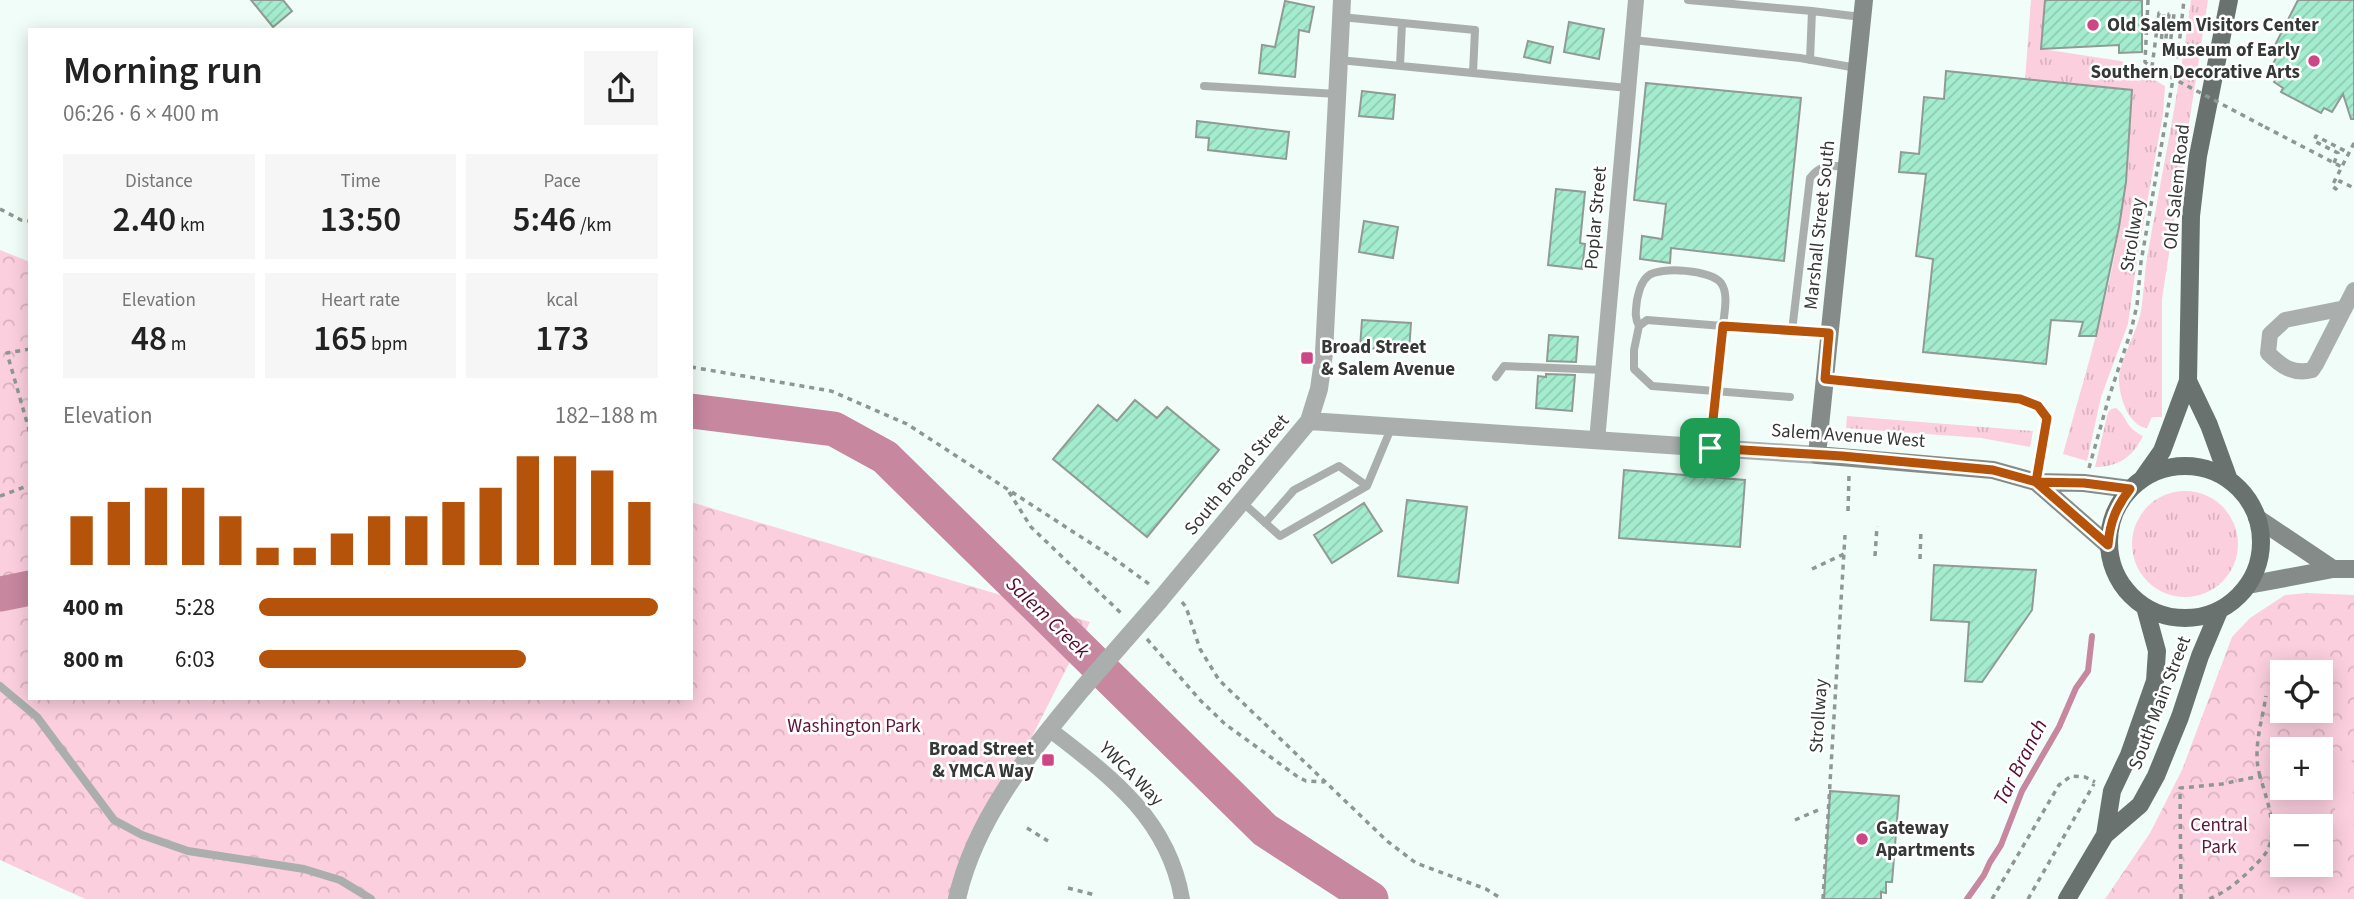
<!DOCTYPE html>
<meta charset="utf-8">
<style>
body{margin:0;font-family:"Source Sans 3",sans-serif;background:#f6f6f6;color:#222;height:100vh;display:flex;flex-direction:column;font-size:26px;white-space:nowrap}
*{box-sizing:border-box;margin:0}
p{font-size:23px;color:#767676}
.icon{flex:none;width:38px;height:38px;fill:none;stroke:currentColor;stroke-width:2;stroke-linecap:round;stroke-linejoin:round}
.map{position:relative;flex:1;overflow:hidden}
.side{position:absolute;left:28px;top:28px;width:665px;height:672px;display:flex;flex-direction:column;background:#fff;border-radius:0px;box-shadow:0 4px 18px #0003}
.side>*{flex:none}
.tools{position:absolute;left:2270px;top:660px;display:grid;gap:14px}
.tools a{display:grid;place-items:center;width:63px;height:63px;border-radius:0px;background:#fff;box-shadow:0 4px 18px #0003;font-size:35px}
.pin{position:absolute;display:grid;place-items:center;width:60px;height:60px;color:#fff;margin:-30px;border-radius:14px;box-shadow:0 4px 10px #0006}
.round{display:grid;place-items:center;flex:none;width:74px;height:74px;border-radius:0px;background:#f6f6f6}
.head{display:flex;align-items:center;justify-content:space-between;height:119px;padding:0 35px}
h1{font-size:38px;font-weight:600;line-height:52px}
.stats{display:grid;grid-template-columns:repeat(3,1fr);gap:10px;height:119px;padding:7px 35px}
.stats div{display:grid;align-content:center;border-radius:0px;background:#f6f6f6;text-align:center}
.stats b{font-size:35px;font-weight:600}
.stats small{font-size:19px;font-weight:400}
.stats p{font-size:19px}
.chart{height:196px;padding:14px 35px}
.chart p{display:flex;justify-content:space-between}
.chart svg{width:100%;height:126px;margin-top:7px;stroke:#b45309;stroke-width:6}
ul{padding:0 35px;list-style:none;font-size:23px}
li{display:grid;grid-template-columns:112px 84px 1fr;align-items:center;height:52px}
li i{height:18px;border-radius:9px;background:#b45309}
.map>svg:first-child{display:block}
</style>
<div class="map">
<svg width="2354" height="899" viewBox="0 0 2354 899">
<defs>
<pattern id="grass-tufts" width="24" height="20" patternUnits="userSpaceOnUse" patternTransform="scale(1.75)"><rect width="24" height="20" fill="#fccfdf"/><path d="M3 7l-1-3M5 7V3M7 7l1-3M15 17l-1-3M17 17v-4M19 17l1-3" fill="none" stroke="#d9b2c0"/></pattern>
<pattern id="park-crowns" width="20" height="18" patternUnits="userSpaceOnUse" patternTransform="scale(1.75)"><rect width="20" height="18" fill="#fccfdf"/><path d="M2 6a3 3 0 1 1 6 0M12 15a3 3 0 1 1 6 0" fill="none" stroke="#d9b2c0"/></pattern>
<pattern id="building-hatch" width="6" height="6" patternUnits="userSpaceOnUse" patternTransform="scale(1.75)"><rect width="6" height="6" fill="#a4ecce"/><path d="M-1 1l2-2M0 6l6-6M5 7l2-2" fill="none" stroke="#8ecbb2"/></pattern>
</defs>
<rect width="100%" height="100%" fill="#f1fdf8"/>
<path fill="url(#grass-tufts)" d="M2031 0H2045L2042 49 2121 61 2165 86 2163 114 2138 253 2128 324 2101 397 2087 461 2063 454C2084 378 2108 302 2120 224 2126 180 2129 135 2132 91L2025 80Z
M2191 0H2208L2162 299V417H2152L2147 428C2129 426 2120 399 2119 382 2118 363 2137 333 2141 311 2144 293 2144 275 2147 258 2162 172 2180 87 2191 0Z
M2116 408C2129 418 2123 426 2143 436 2133 457 2118 467 2095 467L2108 412 2111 409Z
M1847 416 2033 431 2030 447 1981 438 1846 428Z
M2132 544a53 53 0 1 1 106 0a53 53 0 1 1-106 0Z"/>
<path fill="url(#park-crowns)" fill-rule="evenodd" d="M0 250 30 262V698H691V502L1090 622 950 899H85L0 860Z
M2307 593 2354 595V899H2105L2150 833 2182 770 2232 637 2250 618 2285 595ZM2282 672H2320V710H2282ZM2282 749H2320V788H2282ZM2282 826H2320V864H2282Z"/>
<path fill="#fccfdf" d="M2352 761 2354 832 2344 836 2322 771Z
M2285 788H2319L2337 839 2321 844 2320 826H2298Z"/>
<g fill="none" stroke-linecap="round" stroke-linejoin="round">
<path stroke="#c6879f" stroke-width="6" d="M1967 899 1984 875 1990 862 2001 845 2022 791 2059 727 2076 688 2088 671 2092 636"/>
<path stroke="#c6879f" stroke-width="35" d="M691 411 834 429 885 457 1265 830 1371 899
M0 594 30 588"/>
</g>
<path fill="url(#building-hatch)" stroke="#909b96" stroke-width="2" d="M251 0H283L292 11 273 27Z
M2045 0H2142V52L2119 53V45L2041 49Z
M2298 0H2354V119H2351L2343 94 2332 112 2324 108 2321 113 2281 92 2283 88 2274 82 2277 77 2269 72 2280 50 2274 47Z
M1285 1 1314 7 1309 32 1299 30 1295 77 1259 73 1262 45 1275 47Z
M1569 22 1604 29 1599 59 1564 52Z
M1528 41 1553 47 1550 63 1524 57Z
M1946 71 2132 90 2126 182 2119 227 2096 336H2079L2083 322 2051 320 2046 364 1923 352 1933 259 1916 256 1926 174 1899 172 1901 152 1919 154 1924 97 1944 99Z
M1646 83 1801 98 1784 261 1671 248 1670 263 1640 259 1642 236 1662 239 1666 204 1634 200Z
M1362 91 1395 95 1393 119 1359 116Z
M1197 121 1289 132 1286 159 1208 150 1209 138 1196 137Z
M1556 189 1585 192 1580 243 1585 244 1582 269 1548 265Z
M1364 221 1398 227 1393 258 1359 252Z
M1362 320 1411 323 1409 351 1360 348Z
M1549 335 1578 337 1576 362 1547 361Z
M1546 374 1575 375 1572 411 1536 408 1538 376 1546 377Z
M1135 400 1157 418 1167 407 1219 450 1147 537 1053 459 1098 405 1117 421Z
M1624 470 1745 480 1740 547 1619 538Z
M1407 500 1467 507 1458 583 1398 576Z
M1364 503 1382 531 1332 563 1314 535Z
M1934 565 2036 570 2032 610 1982 682 1965 681 1969 622 1931 620Z
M1830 791 1899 796 1892 882H1886V893L1881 892V899H1824Z"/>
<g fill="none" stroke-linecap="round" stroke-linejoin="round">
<path stroke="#8f9793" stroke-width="3.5" stroke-dasharray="5 5" stroke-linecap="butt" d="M2148 0 2145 62 2152 67
M2161 72 2152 67 2159 13 2164 14 2161 43 2165 45 2169 14H2174L2170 45H2179
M2265 127 2342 167
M2354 143 2332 186 2336 189 2340 181 2354 188
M2334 163 2338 153 2314 141 2316 136 2349 153
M0 209 21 220 30 221
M30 349 7 353 30 433
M691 367 831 391 907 424 1112 557 1149 584
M2089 468 2109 397 2131 331 2137 305 2141 262 2179 45 2184 0
M1009 492 1031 527 1124 616
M0 496 30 485
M1848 511 1849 475
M1875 556 1877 526
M1920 559 1921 529
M1812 569 1844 554
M1182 602 1186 607 1200 649 1219 680 1387 841 1416 863 1486 889 1502 899
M1147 639 1200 700 1225 724 1298 777 1306 781 1324 782
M2260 776C2252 751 2262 721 2266 696
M1795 820 1818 810
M1027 828 1048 841
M1068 888 1095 895
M1823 899 1845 535
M1992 899 2059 785 2071 776 2085 777 2095 782
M2028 899 2094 784
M2181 899 2180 788 2222 784 2260 776C2266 798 2279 829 2267 851 2263 858 2255 865 2249 871 2237 883 2224 893 2209 899"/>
<path stroke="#aaafad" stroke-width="8" d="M1688 0 1812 11 1810 60
M1812 11 1861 17
M1341 17 1475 30 1473 73
M1633 40 1800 58 1857 68
M1339 60 1628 88
M1400 66 1402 23
M1204 86 1337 94
M1639 326C1634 317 1636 310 1637 300 1639 291 1641 282 1648 276 1660 266 1711 270 1721 283 1729 294 1724 313 1723 326L1647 320 1639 326 1634 350V369L1652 386 1790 397
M1792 331 1810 178C1820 164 1831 166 1847 166
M1496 377 1504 366 1604 370
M1825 379 2020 399 2038 406 2047 418 2036 481
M1710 448 1723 326 1829 333
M1242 502 1280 536 1367 486 1392 426
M1265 523 1294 490 1339 466 1367 486
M0 686 37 717 114 820 142 835 188 851 304 869 340 880 371 899"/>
<path stroke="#aaafad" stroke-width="16" d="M2345 308 2285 320 2270 334 2268 353C2281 366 2293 375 2312 370L2316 364 2354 290
M1597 441 1636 0
M1049 729C1110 776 1168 818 1182 899"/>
<path stroke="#aaafad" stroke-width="18" d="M1309 421 1817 455
M1159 601 1309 421 1319 389 1324 353 1342 0
M957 899C975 818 1031 751 1083 688"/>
<path stroke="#848b88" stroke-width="18" d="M1864 0 1817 455 1993 470 2036 482 2084 483 2130 489
M2036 482 2108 545
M2257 518 2333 569
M2248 585 2333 569H2354"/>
<path stroke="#69726e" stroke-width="18" d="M2188 381 2209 425 2229 480
M2109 542a76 76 0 1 1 152 0a76 76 0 1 1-152 0Z
M2143 478 2162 451 2188 381 2191 216 2198 156 2229 0
M2105 835 2112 791 2129 755 2155 681 2157 651 2145 607
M2067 899 2105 835 2140 805 2156 776 2180 717 2200 656 2219 611"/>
<path stroke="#8f9793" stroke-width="3.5" stroke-dasharray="5 5" stroke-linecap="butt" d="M2161 72 2265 127"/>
<path stroke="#aaafad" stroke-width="18" d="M1083 688 1159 601"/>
</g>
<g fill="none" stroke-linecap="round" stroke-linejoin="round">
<g stroke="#fff" stroke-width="14">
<path id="route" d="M1710 448 1842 456 1993 470 2036 482 2108 545C2110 522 2116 507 2130 489L2084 483 2036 482 2047 418 2038 406 2020 399 1825 379 1829 333 1723 326 1710 448"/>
</g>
<use href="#route" stroke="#b45309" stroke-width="9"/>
</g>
<g fill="#cd4685" stroke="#fff" stroke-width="2.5">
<circle cx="2093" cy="25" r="7"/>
<circle cx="2314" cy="61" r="7"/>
<rect x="1300" y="351" width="14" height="14" rx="3.5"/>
<rect x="1041" y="753" width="14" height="14" rx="3.5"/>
<circle cx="1862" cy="839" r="7"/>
</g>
<g text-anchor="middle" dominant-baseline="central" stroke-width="5" stroke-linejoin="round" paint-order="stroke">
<g font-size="19" font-weight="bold" fill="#343836" stroke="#fff" text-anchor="start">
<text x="2107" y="25">Old Salem Visitors Center</text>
<text x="2300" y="50" text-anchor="end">Museum of Early<tspan x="2300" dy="22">Southern Decorative Arts</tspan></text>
<text x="1321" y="347">Broad Street<tspan x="1321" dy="22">&amp; Salem Avenue</tspan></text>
<text x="1034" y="749" text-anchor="end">Broad Street<tspan x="1034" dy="22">&amp; YMCA Way</tspan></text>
<text x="1876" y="828">Gateway<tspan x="1876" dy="22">Apartments</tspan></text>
</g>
<g font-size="19" fill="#343836" stroke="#fff">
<text transform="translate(2177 187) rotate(-84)">Old Salem Road</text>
<text transform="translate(1596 218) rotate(-85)">Poplar Street</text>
<text transform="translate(1820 225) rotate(-84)">Marshall Street South</text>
<text transform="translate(2133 235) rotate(-81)">Strollway</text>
<text transform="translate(1848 436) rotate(4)">Salem Avenue West</text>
<text transform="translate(1237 475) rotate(-50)">South Broad Street</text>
<text transform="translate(2160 703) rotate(-69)">South Main Street</text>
<text transform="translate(1819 716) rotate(-86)">Strollway</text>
<text transform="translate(1131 774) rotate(45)">YWCA Way</text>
</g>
<g font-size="19" fill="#5f1539" stroke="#fff">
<text x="854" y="726">Washington Park</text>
<text x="2219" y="825">Central<tspan x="2219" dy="22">Park</tspan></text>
</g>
<g font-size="21" font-style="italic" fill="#550931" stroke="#fff">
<text transform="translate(1048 617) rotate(44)">Salem Creek</text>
<text transform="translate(2020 762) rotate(-63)">Tar Branch</text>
</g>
</g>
</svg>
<div class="tools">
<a><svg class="icon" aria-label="locate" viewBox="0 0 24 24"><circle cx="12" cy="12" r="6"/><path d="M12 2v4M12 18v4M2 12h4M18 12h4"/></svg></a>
<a>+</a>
<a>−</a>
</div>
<div class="pin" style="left:1710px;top:448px;background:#1e9e55"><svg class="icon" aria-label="arrive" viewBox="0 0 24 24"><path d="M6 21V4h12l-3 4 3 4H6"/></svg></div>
<section class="side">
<div class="head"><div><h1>Morning run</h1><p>06:26 · 6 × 400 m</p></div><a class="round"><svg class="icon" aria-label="share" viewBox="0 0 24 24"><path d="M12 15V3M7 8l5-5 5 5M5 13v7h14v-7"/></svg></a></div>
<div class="stats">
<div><p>Distance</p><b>2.40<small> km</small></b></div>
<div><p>Time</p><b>13:50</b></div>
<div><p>Pace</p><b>5:46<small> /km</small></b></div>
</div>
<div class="stats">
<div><p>Elevation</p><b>48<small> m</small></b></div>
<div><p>Heart rate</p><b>165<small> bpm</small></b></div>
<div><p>kcal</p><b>173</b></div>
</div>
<div class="chart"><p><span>Elevation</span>182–188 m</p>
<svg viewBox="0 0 160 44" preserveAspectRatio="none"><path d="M5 44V27M15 44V22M25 44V17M35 44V17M45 44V27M55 44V38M65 44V38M75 44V33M85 44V27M95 44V27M105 44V22M115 44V17M125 44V6M135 44V6M145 44V11M155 44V22"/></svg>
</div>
<ul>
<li><b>400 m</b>5:28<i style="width:100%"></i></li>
<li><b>800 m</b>6:03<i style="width:67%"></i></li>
</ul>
</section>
</div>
